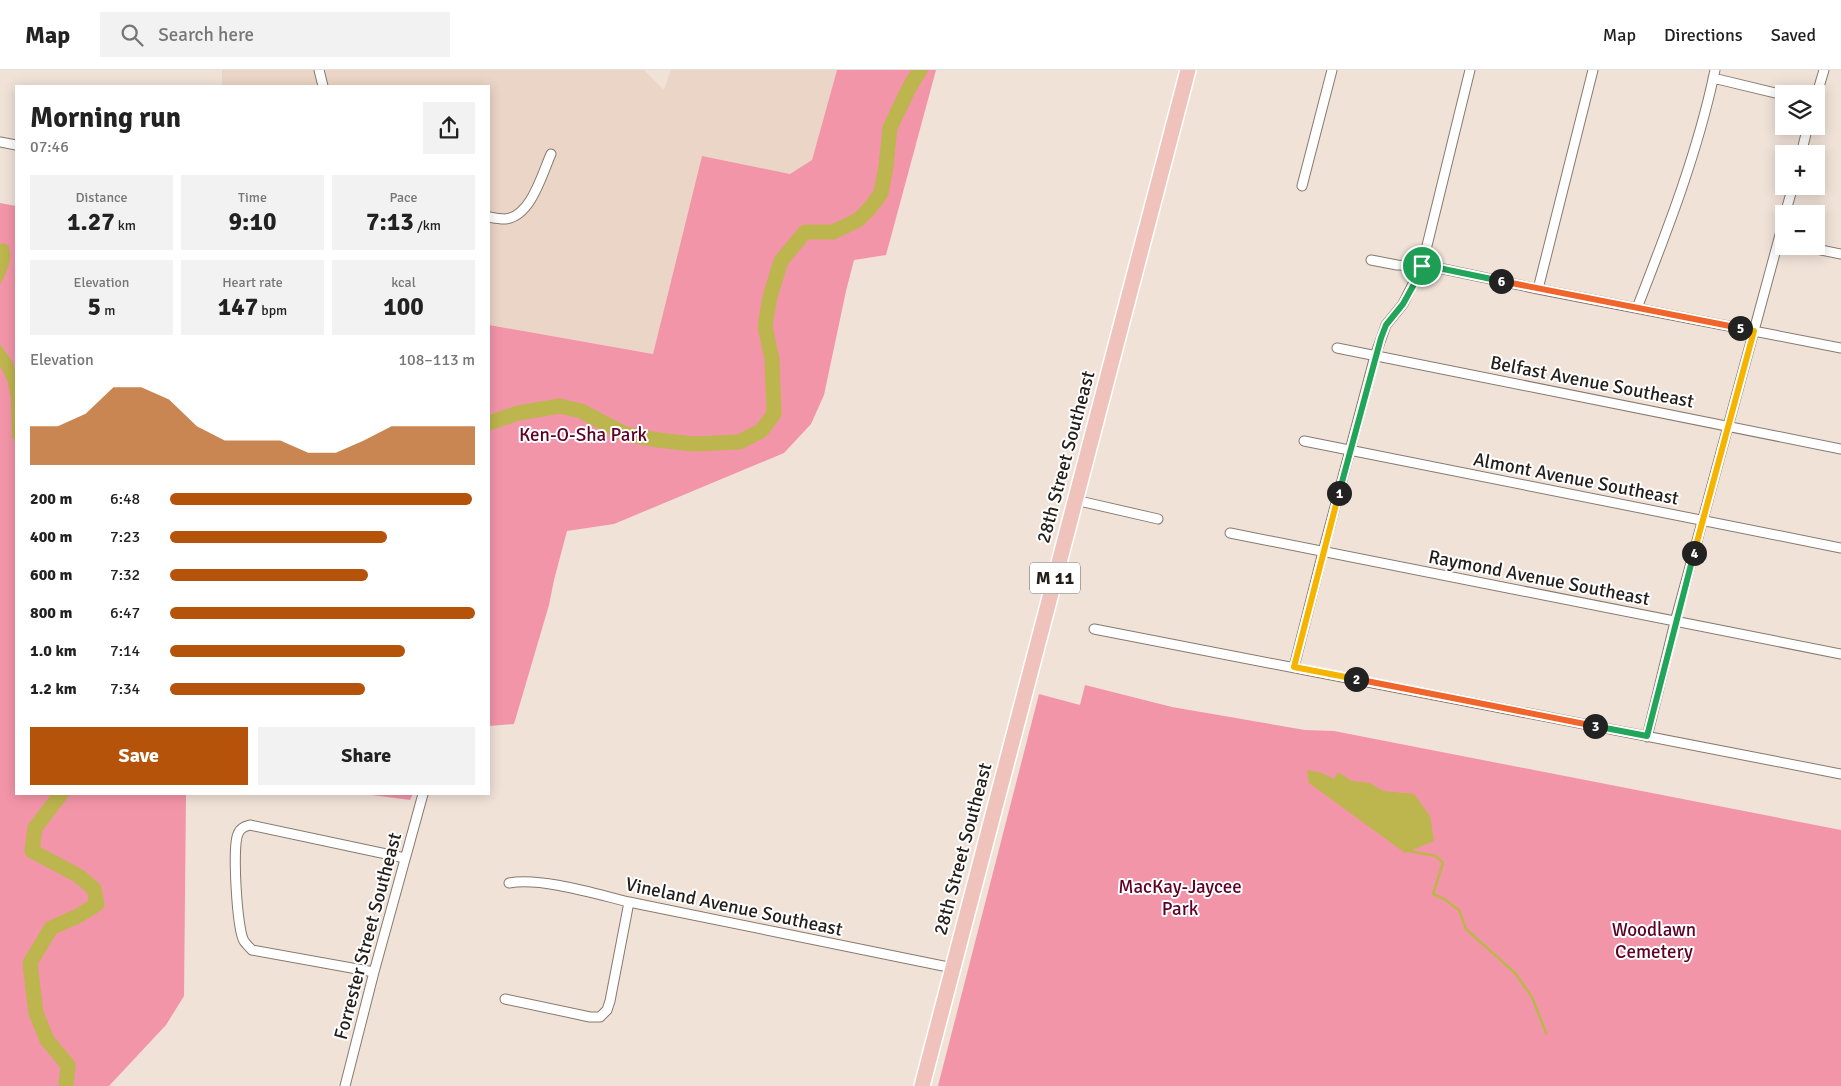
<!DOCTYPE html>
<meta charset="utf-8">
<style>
body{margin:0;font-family:Signika,sans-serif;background:#f2f2f2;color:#222;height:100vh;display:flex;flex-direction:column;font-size:19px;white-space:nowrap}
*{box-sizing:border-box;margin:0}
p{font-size:16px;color:#767676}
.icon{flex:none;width:28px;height:28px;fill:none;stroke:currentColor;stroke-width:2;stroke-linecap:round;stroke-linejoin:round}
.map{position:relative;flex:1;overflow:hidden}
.drawer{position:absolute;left:15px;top:15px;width:475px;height:710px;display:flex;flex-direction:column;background:#fff;border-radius:0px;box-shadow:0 2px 12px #0003}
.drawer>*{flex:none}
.buttons{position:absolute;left:1775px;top:15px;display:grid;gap:10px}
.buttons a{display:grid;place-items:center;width:50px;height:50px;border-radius:0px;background:#fff;box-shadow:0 2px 12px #0003;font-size:25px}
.pin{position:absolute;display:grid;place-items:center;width:42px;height:42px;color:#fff;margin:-21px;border:2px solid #fff;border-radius:50%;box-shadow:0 1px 5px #0007}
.km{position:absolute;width:25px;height:25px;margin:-12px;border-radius:50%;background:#222;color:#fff;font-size:14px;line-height:25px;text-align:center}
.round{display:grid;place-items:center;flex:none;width:52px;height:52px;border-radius:0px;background:#f2f2f2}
.head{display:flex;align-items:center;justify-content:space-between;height:85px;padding:0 15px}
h1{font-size:28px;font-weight:800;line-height:38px}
.figures{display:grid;grid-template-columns:repeat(3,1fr);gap:8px;height:85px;padding:5px 15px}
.figures div{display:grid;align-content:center;border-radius:0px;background:#f2f2f2;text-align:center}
.figures b{font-size:25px;font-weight:800}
.figures small{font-size:14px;font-weight:400}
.figures p{font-size:14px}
.chart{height:140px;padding:10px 15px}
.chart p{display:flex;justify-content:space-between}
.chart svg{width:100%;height:90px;margin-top:5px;fill:#b45309;opacity:.7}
.primary-button{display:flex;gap:10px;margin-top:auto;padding:10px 15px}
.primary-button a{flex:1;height:58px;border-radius:0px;background:#b45309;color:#fff;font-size:20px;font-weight:800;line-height:58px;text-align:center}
.primary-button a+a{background:#f2f2f2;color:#222}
ul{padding:0 15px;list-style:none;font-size:16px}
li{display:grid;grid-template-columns:80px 60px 1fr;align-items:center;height:38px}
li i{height:12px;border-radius:6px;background:#b45309}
header{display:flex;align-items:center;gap:30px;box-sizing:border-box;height:70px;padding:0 25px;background:#fff;border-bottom:1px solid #e0e0e0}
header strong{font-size:24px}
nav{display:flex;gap:28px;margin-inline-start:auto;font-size:18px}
.search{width:350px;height:45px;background:#f2f2f2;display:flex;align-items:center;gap:12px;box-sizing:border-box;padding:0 18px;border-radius:0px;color:#767676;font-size:19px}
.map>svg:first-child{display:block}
</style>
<header>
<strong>Map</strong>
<div class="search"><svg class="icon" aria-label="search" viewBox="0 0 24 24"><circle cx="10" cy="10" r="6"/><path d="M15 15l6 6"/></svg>Search here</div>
<nav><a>Map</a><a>Directions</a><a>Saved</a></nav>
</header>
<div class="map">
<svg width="1841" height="1016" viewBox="0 0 1841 1016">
<rect width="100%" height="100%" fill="#f1e2d7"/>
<path fill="#ebd5c6" d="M222 0H644L664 20 671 0H837L812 90 790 105 702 86 653 284 489 255V16H222Z"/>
<path fill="#f395a9" d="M837 0H936L886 185 854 190 846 221 824 325 811 354 784 383 614 454 567 461 554 510 549 535 514 654 489 656V255L653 284 702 86 790 104 812 90Z
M0 133 16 136V724H186L184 926 166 955 109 1016H0Z
M1085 615 1172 637 1305 660 1334 661 1841 760V1016H938L1039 624 1080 635Z
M364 724H413L410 730Z"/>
<path fill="#bdb54d" d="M2 173 8 175C14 189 6 203 0 215V175Z
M0 274 12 291 16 302V371L12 368 11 328 8 312 0 296Z
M1307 700 1322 703 1334 709 1338 702 1352 711 1370 713 1383 721 1414 724 1430 746 1434 771 1405 783 1309 713Z"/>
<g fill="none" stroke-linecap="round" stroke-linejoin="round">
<path stroke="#bdb54d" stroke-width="2.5" d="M1409 781 1436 786 1443 793 1433 824 1444 829 1459 840 1466 859 1515 903 1532 927 1546 963"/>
<path stroke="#bdb54d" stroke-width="15" d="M489 353 518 343 560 336 581 341 625 364 658 370 693 374 739 372 761 361 774 344 772 289 765 256 770 227 781 191 805 162H833L858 150 870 138 881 123 886 96 890 58 909 18 920 0
M61 724 35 758 32 781 79 806 94 819 97 834 78 846 51 858 30 893 36 943 47 970 68 995 66 1016"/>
<g stroke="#87796f" stroke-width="11">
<path id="minor" d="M319 0 323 16
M1713 8 1784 25
M1816 27 1824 0
M0 72 16 75
M1801 84 1808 56
M1302 116 1332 0
M1785 144 1793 116
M489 147C494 148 500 149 505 149 531 147 542 104 551 84
M1801 176 1841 184
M1371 190 1397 195 1429 196 1538 219 1841 278
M1538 219 1593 0
M1637 238C1667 161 1698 82 1715 0
M1337 278 1841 379
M1304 371 1841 478
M1075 430 1158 449
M1230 463 1841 584
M1094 559 1841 704
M1294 597 1323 482 1375 286 1386 255 1403 234 1422 196 1470 0
M1647 667 1675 552 1784 150
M509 813C541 807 596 824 629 832L953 898
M374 902 252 880C249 877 246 874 244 871 237 860 232 776 238 764 240 758 244 757 250 755L405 788
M505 929 590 947H600L607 940 610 931 629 832
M345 1016 374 902 423 724"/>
</g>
<g stroke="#fff" stroke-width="18">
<path id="primary" d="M922 1016 1188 0"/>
</g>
<use href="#minor" stroke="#fff" stroke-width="9"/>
<use href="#primary" stroke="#efc3bb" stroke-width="15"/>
</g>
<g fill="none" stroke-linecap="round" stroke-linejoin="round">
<g stroke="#fff" stroke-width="10">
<path id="split-1" d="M1339 423 1381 268 1386 255 1403 234 1413 216 1422 196"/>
</g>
<g stroke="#fff" stroke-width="10">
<path id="split-2" d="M1339 423 1294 597 1356 609"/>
</g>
<g stroke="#fff" stroke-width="10">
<path id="split-3" d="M1356 609 1595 656"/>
</g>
<g stroke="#fff" stroke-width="10">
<path id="split-4" d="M1595 656 1647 666 1694 483"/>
</g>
<g stroke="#fff" stroke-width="10">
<path id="split-5" d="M1694 483 1754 261 1740 258"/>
</g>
<g stroke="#fff" stroke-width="10">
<path id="split-6" d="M1501 211 1740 258"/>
</g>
<g stroke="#fff" stroke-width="10">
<path id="split-7" d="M1422 196H1429L1501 211"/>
</g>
<use href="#split-1" stroke="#22a559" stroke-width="6"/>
<use href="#split-2" stroke="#f5b400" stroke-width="6"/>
<use href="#split-3" stroke="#f0652b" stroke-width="6"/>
<use href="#split-4" stroke="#22a559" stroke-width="6"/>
<use href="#split-5" stroke="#f5b400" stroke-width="6"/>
<use href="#split-6" stroke="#f0652b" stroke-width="6"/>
<use href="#split-7" stroke="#22a559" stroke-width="6"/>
</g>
<g text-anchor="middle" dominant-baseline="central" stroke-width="4" stroke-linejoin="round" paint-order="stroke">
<rect fill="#fff" stroke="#66625f" stroke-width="1" x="1030" y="492.5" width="50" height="31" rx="4"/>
<g font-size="18" font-weight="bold" fill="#241e1a">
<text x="1055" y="508">M 11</text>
</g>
<g font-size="19" fill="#241e1a" stroke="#fff">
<text transform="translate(1592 312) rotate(11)">Belfast Avenue Southeast</text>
<text transform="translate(1066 387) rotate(-75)">28th Street Southeast</text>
<text transform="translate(1576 409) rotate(11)">Almont Avenue Southeast</text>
<text transform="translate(1539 508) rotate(11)">Raymond Avenue Southeast</text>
<text transform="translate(963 779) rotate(-75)">28th Street Southeast</text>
<text transform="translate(734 837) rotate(12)">Vineland Avenue Southeast</text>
<text transform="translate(368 866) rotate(-75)">Forrester Street Southeast</text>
</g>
<g font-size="19" fill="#5f0026" stroke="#fff">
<text x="583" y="365">Ken-O-Sha Park</text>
<text x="1180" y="817">MacKay-Jaycee<tspan x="1180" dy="22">Park</tspan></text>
<text x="1654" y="860">Woodlawn<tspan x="1654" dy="22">Cemetery</tspan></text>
</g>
</g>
</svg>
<div class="buttons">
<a><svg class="icon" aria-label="layers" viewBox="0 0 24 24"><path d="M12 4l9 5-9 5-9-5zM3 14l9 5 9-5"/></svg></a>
<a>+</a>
<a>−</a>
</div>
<div class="pin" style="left:1422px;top:196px;background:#1e9e55"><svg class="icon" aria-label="arrive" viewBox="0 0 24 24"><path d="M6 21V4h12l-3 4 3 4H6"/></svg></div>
<b class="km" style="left:1339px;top:423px">1</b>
<b class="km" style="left:1356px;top:609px">2</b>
<b class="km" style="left:1595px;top:656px">3</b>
<b class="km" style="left:1694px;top:483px">4</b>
<b class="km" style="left:1740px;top:258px">5</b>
<b class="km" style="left:1501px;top:211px">6</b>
<section class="drawer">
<div class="head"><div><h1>Morning run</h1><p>07:46</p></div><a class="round"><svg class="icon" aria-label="share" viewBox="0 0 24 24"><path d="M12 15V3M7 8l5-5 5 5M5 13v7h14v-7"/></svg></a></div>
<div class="figures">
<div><p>Distance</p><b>1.27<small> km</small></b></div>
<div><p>Time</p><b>9:10</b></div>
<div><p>Pace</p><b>7:13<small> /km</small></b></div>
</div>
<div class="figures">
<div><p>Elevation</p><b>5<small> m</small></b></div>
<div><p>Heart rate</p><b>147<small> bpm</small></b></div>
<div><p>kcal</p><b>100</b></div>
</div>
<div class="chart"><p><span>Elevation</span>108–113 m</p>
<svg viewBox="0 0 160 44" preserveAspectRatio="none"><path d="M0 44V25L10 25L20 19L30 6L40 6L50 12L60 25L70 32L80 32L90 32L100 38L110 38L120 32L130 25L140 25L150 25L160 25V44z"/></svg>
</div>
<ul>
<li><b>200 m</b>6:48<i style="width:99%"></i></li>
<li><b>400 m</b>7:23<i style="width:71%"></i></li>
<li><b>600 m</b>7:32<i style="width:65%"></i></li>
<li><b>800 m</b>6:47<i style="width:100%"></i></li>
<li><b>1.0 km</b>7:14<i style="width:77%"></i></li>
<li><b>1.2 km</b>7:34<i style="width:64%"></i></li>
</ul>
<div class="primary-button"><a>Save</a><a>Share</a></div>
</section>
</div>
